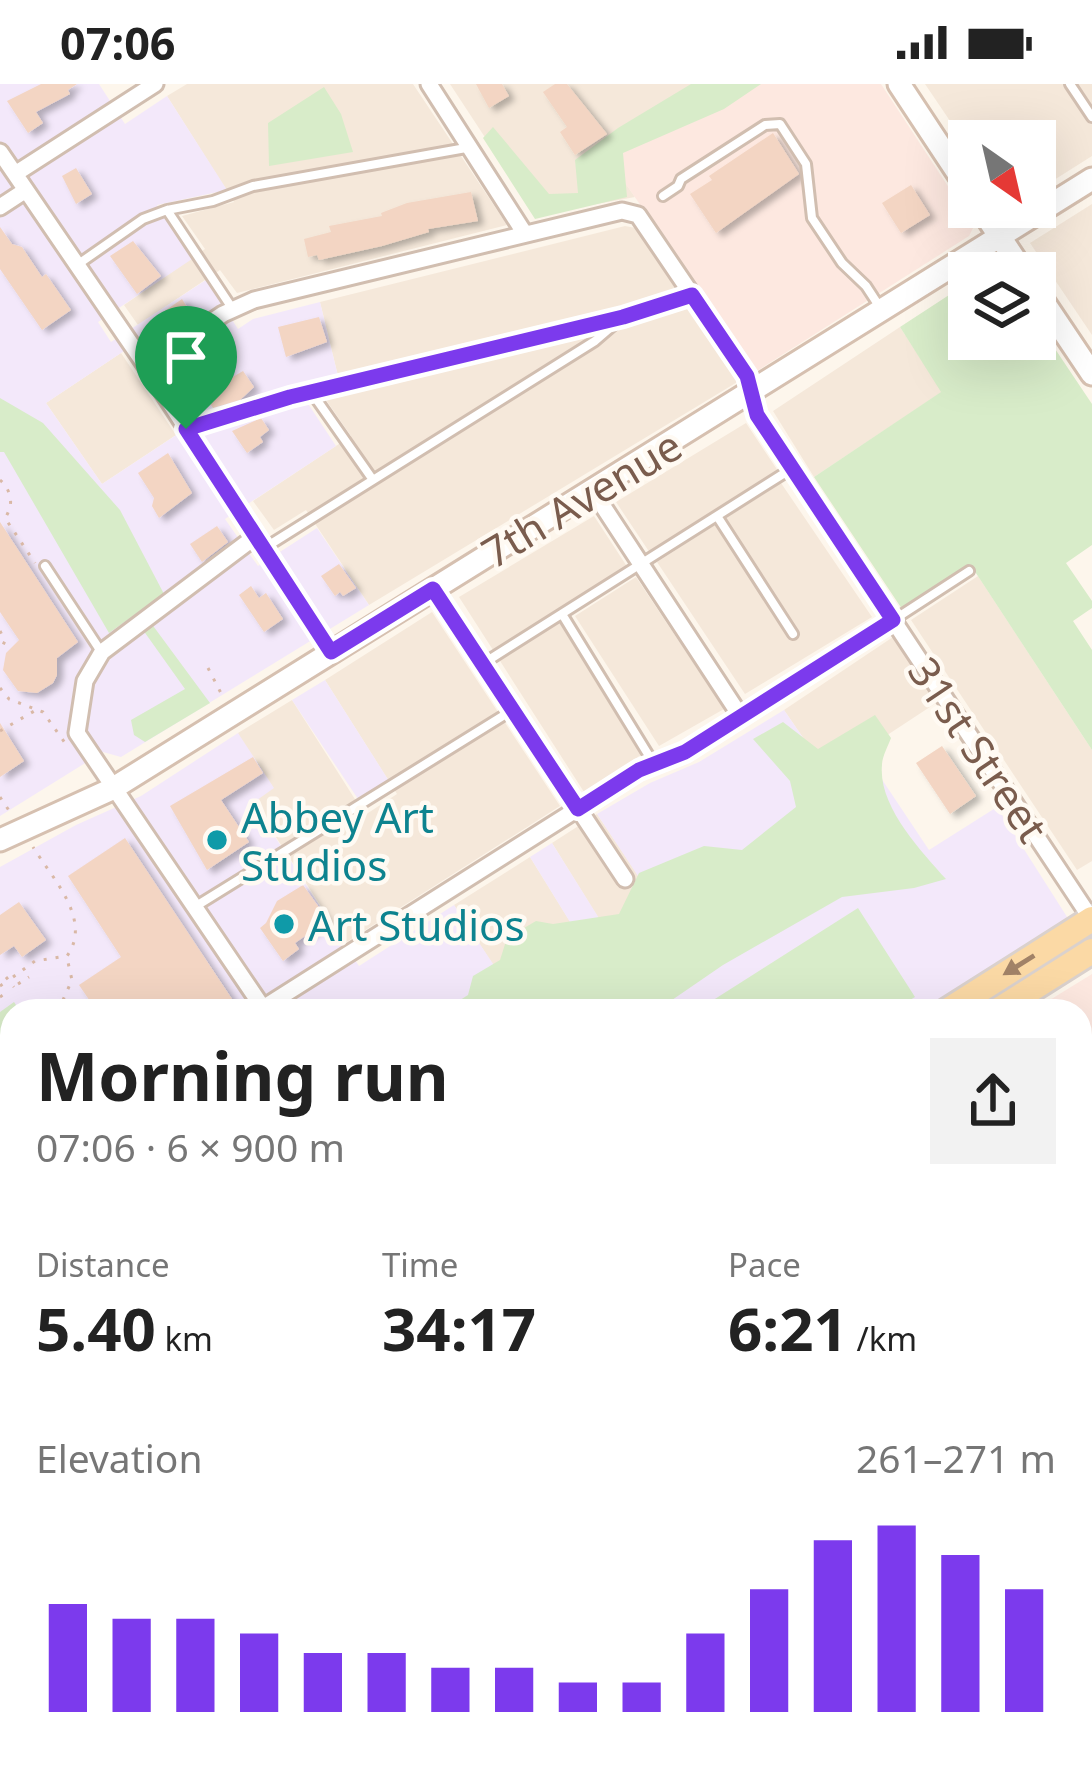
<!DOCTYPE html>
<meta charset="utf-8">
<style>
body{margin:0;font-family:"Noto Sans",sans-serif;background:#f2f2f2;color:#222;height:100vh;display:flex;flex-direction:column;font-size:45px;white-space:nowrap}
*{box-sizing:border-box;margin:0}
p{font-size:39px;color:#767676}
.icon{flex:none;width:66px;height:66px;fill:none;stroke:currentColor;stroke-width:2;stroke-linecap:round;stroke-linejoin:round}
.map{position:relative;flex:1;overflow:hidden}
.panel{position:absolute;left:0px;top:915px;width:1092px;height:768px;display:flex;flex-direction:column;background:#fff;border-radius:36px 36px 0 0;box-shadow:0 12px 48px #0002}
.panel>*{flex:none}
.needle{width:78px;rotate:146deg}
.fabs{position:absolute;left:948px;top:36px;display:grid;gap:24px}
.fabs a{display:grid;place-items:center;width:108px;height:108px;border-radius:0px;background:#fff;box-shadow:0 12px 48px #0002;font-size:60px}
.pin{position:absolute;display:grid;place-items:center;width:102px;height:102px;color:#fff;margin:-123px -51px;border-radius:50% 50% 50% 0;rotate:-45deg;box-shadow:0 0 12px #0007}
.pin .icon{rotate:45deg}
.round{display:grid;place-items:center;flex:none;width:126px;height:126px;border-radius:0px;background:#f2f2f2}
.head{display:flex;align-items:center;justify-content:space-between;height:204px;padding:0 36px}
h1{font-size:66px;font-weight:700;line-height:90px}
.metrics{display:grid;grid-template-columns:repeat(3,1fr);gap:18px;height:204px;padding:12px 36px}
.metrics div{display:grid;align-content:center}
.metrics b{font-size:60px;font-weight:700}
.metrics small{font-size:33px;font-weight:400}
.metrics p{font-size:33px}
.chart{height:336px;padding:24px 36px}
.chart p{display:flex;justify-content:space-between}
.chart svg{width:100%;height:216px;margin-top:12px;stroke:#7c3aed;stroke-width:6}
.status{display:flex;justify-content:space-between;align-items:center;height:84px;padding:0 60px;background:#fff;direction:ltr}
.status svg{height:33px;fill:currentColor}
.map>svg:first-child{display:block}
</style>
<div class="status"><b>07:06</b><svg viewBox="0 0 49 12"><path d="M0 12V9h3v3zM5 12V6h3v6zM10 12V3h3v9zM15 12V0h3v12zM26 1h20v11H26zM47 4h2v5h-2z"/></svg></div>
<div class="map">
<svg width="1092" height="1683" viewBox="0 0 1092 1683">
<defs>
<filter id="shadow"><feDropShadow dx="6" dy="4" stdDeviation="3" flood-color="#0004"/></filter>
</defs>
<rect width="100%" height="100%" fill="#fdf6ec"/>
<path fill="#f5e8da" d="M187 0H413L507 141 237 209 220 186 138 241 124 221 205 165 182 132 234 118 167 12Z
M450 0H712L606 71 635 113 536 131Z
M925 0H1092V72L1035 108V57H969V65Z
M1092 120V251L1030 159Z
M625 142 641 145 680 206 643 220 338 292 320 218Z
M690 221 739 297 369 521 306 426 274 446 253 417 351 352 326 316Z
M900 243 942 308 814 393 773 327Z
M121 269 176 351 102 400 46 319Z
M746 339 778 387 650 469 616 418Z
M781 399 872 533 745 610 657 478Z
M594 432 628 484 554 530 641 671 584 708 459 513Z
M978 492 1092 666V777L1077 786 911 536Z
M636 493 724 625 659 662 575 532Z
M432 528 560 722 345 859 253 718 238 649 292 616 365 731 397 710 325 596Z
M893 553 936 619 828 690 784 626Z
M597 730 666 833 617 864 552 759Z
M530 773 595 878 520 922 454 821Z"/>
<path fill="#fde8e0" d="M712 0H881L974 142 969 152 757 287 606 72Z
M1092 890V964L1080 969V927H1032Z"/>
<path fill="#efe9e4" d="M1092 1368V1576L1080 1582V1371Z
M52 1671H924L903 1683H32Z"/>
<path fill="#f3e8fa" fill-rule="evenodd" d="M0 0H99L125 40 167 12 227 106 157 121 192 175 98 238 111 258 206 196 238 245 253 235 320 218 338 292 297 303 336 362 225 435 258 482 317 444 369 521 121 673 103 668 0 732ZM145 253 199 336 102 400 46 319Z
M325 596 389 697 358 715 292 616Z
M784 626 828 690 863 667 929 766 997 723 1069 836 925 927H12V1459L0 1460V783L76 741 141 712 238 649 274 704 253 719 359 882 454 821 521 922 594 877 530 773 552 759 617 863 665 833 597 730 650 699 699 678Z"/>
<path fill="#d8ecc9" d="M691 0H761L724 25 623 69 627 113 535 135 483 54 493 43 549 110 578 109 575 76 618 44Z
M324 3 341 30 353 68 269 82 268 39Z
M969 198V255H1035V235L1092 320V461L1066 479 1092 517V524L1073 537 1092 566V666L970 480 902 525 814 393 941 308 900 243Z
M0 314 43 339 120 426 164 510 109 549 4 368H0Z
M151 539 210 619 145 658 134 651 131 636 185 605 143 546Z
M875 631 891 654C888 662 882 673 882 681 878 722 921 767 946 795L914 804 842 813 723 881 656 927H443L468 911 473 892 500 876 507 854 536 837 553 840 619 830 639 789 704 762 742 766 796 723 790 697 753 655 783 638 818 665Z
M858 824 915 913 892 927H696Z
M14 918 20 927H12V1088L0 1071V928Z
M12 1239V1363L0 1371V1247Z"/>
<path fill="#bfe3e8" stroke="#a5d3da" stroke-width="3" d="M1092 1617V1683H977L998 1671H1080V1624Z"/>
<path fill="#f3d5c3" filter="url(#shadow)" d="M41 0H77L68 6 70 10 36 28 43 39 28 49 7 17Z
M476 0H502L509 12 489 24Z
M555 0H567L607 50 575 71 560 48 567 43 543 8Z
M773 49 799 90 716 149 690 110 712 96 709 92Z
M76 84 92 110 76 120 62 92Z
M911 101 930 131 901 149 882 119Z
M471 108 478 137 428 145 429 148 382 162 319 176 317 171 308 173 304 155 331 148 329 142 382 132 381 129 407 119Z
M0 143 12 160 22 163 42 193 46 190 71 226 42 246 0 185Z
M133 157 161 192 137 210 110 172Z
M182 215 192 231 162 249 153 235Z
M319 233 327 258 286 273 278 243Z
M211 269 231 294 243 287 254 303 240 316 213 324 189 285Z
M261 334 269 346 260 353 263 358 247 369 232 347Z
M168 369 192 409 159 434 152 422 154 414 138 389Z
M0 438 78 558 57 574V591L53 599 37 609 18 607 3 586 6 569 19 556 0 528Z
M217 442 228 458 202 478 190 460Z
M339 480 356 504 343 512 340 508 335 512 321 492Z
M251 502 259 514 266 509 283 535 264 548 239 511Z
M0 639 24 677 0 693Z
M942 662 976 712 950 730 916 679Z
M253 673 263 689 221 716 249 758 207 786 170 722Z
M125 754 240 927H81L92 920 79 901 121 873 68 792Z
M303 801 328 836 295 859 299 865 283 877 260 844 266 839 277 817Z
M19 818 46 856 22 873 14 862 0 871V831Z
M54 1671H87L92 1679 106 1671H336L314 1683H40Z
M458 1671H764L771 1683H436Z"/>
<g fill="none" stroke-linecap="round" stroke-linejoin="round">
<g stroke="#d1beb0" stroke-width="14">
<path id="lane" d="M1070 0 1092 33
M663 112 678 102 681 95 765 41 780 40 806 80 812 134 842 179 866 202 881 225
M77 181 143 135 167 126
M232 224 167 126 213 117 253 102 466 64
M312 309 373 396
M717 432 793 550
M266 463 595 257 617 238
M45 482 100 566
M562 530 654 680
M895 535 969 487
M484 579 791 385
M193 824 511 627
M1080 1127 1092 1120
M1080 1177 1092 1170
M1080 1248H1092
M1080 1575 1092 1568
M0 1636 12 1630
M22 1683 45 1671
M344 1683 358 1671
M806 1683 827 1671
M887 1683 909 1671"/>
</g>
<g stroke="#d1beb0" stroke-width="21">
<path id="street" d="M429 0 525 150
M0 68 146 282 331 568
M15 90 155 0
M0 123 26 106
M146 282 223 230 254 216 622 127 638 131 747 292 757 331 1092 836
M186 345 290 313 623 233 692 211
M593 407 741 633
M256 452 102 568 85 597 77 649 263 924 639 686 685 668 893 536
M433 505 625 795"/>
</g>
<g stroke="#d6c0b0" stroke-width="27">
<path id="secondary" d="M899 0 969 106
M980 123 1024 189
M1035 205 1092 290
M0 756 112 705 1092 95
M0 1556 12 1549"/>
</g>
<g stroke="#dad1cd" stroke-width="30">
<path id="primary" d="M947 927 1092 835
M997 927 1092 867
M0 1478 12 1477
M0 1513 12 1512"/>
</g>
<path stroke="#d9b8a5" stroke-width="3" stroke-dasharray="3 9" stroke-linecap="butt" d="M0 396C12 407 14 421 5 434L35 479
M0 547 5 557 0 567
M208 584 223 613
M0 604 9 615 43 628 65 659
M0 647 36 626
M0 713 12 731
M6 893 14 903
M13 893 35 877 67 872C93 836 52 794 33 763
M18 900 29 893
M0 902 3 900
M0 913 9 907
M58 927 72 896 67 874
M1080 1592 1092 1586
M914 1682 932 1671"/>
<use href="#lane" stroke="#fff" stroke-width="8"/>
<use href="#street" stroke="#fff" stroke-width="15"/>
<use href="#secondary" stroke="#fff" stroke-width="21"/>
<use href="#primary" stroke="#fbd9a5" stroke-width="24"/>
<path stroke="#b9a8c9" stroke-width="4.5" stroke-dasharray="18 12" stroke-linecap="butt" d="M1080 976 1092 972
M1080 1314 1092 1309
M0 1581 12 1572
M0 1662 12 1656"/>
</g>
<defs><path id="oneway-solid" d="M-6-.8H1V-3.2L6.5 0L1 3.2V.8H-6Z" transform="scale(3)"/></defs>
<use fill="#a18267" href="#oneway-solid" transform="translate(1019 881) rotate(148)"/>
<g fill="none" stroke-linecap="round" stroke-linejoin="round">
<g stroke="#fff" stroke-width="24">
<path id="route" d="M692 211 747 292 757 331 893 536 685 668 639 686 578 725 433 505 331 568 186 345 290 313 623 233Z"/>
</g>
<use href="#route" stroke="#7c3aed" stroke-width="15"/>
</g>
<g fill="#0f9aa8" stroke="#fffaf3" stroke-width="4.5">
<circle cx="217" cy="756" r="12"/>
<circle cx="284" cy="840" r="12"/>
</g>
<g text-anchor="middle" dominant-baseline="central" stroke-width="9" stroke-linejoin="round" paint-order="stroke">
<g font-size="42" fill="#7a5c4d" stroke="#fffaf3">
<text transform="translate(581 414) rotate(-31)">7th Avenue</text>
<text transform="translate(979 665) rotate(56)">31st Street</text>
</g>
<g font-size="42" fill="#0d838f" stroke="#fffaf3" text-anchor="start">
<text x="241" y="732">Abbey Art<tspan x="241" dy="48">Studios</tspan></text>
<text x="308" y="840">Art Studios</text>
</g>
</g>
</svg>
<div class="fabs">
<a><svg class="needle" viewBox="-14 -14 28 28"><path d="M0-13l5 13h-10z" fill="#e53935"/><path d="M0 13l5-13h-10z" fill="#767676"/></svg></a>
<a><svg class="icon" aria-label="layers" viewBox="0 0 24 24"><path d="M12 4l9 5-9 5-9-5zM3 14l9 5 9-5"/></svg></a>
</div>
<div class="pin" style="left:186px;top:345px;background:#1e9e55"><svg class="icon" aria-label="arrive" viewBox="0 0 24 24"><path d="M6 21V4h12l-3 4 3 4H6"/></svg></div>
<section class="panel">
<div class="head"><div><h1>Morning run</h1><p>07:06 · 6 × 900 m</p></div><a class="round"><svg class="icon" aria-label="share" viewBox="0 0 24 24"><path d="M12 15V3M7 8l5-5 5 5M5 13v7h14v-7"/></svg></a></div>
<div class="metrics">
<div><p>Distance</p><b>5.40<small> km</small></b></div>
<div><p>Time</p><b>34:17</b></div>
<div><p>Pace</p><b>6:21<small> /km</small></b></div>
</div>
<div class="chart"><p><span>Elevation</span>261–271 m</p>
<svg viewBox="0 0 160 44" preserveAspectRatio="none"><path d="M5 44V22M15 44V25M25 44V25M35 44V28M45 44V32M55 44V32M65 44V35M75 44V35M85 44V38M95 44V38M105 44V28M115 44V19M125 44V9M135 44V6M145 44V12M155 44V19"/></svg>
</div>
</section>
</div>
